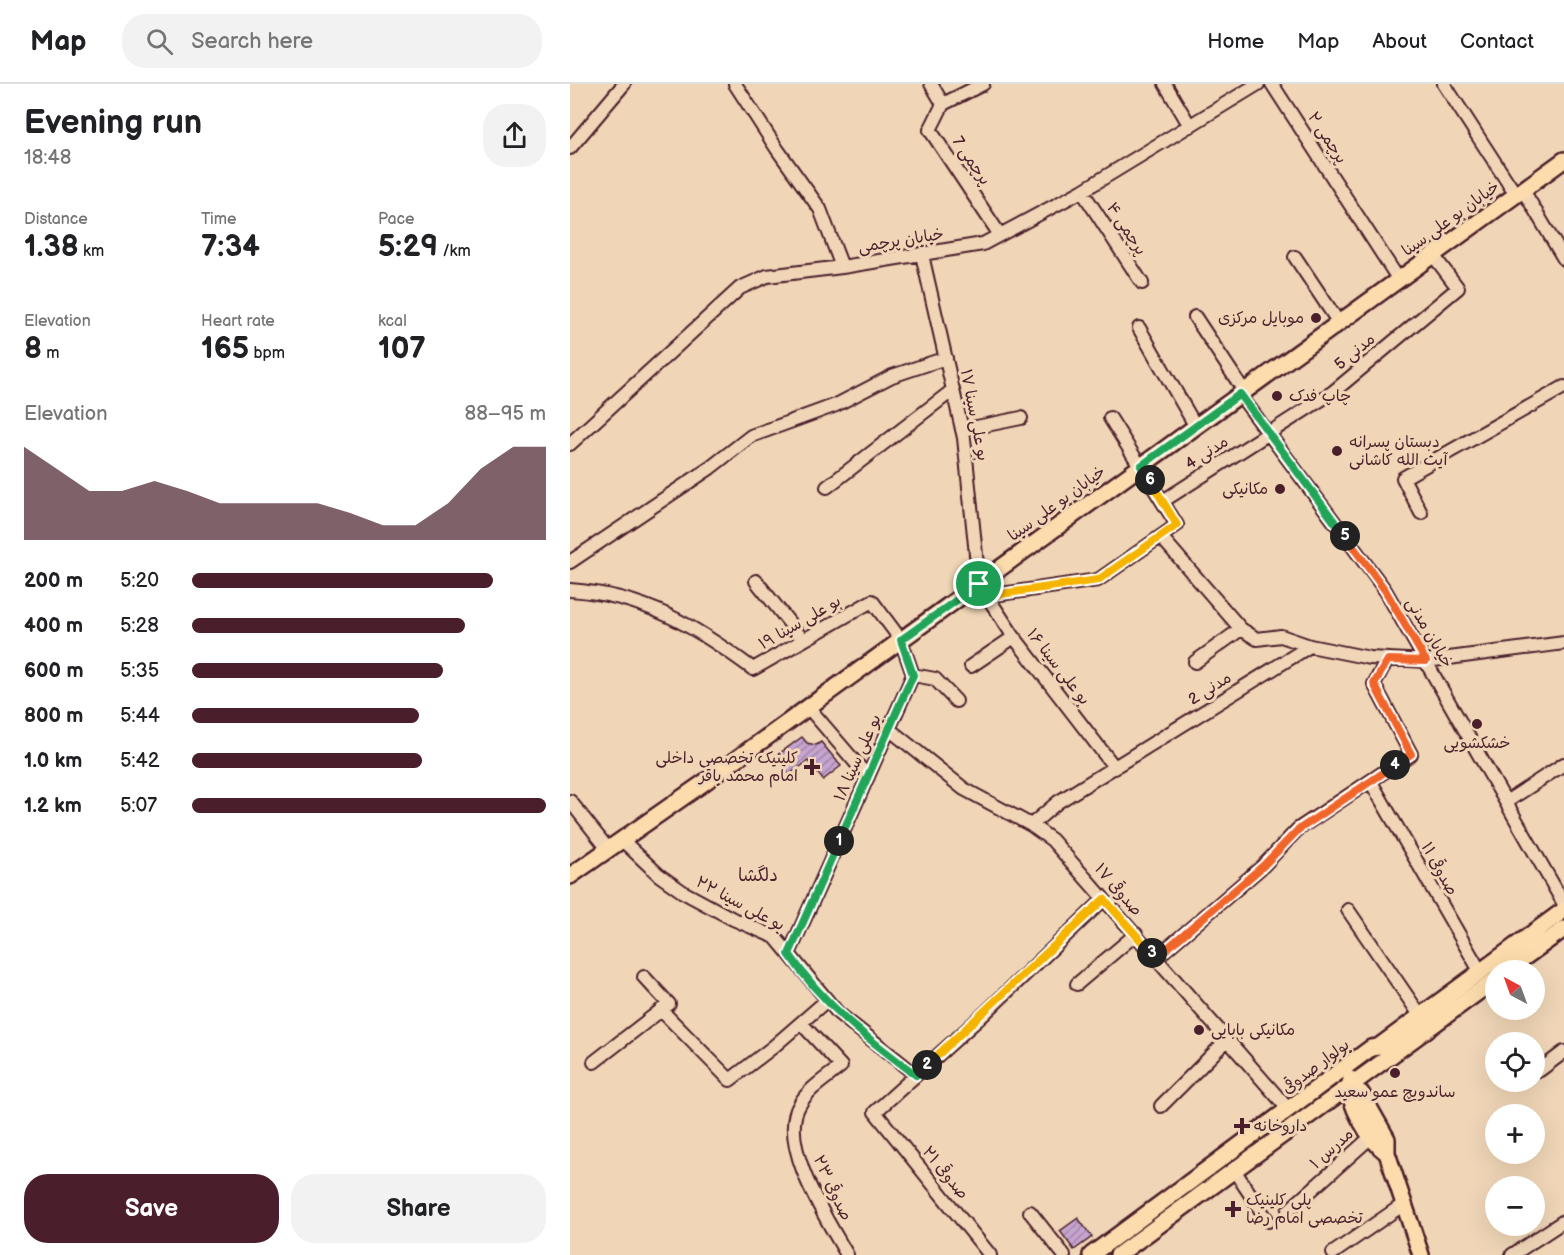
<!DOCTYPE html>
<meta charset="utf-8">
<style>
body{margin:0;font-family:"Balsamiq Sans","Playpen Sans Arabic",sans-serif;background:#f2f2f2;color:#202124;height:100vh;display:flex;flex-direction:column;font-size:22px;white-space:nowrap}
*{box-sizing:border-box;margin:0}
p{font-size:20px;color:#757577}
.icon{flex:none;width:33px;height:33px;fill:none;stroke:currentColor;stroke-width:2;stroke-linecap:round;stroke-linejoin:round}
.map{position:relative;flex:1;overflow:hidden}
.drawer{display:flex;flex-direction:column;background:#fff;width:570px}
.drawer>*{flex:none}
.needle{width:39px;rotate:319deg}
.controls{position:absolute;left:915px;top:876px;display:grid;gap:12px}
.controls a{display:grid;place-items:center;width:60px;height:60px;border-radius:50%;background:#fff;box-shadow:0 6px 24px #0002;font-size:30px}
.pin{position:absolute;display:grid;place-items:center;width:51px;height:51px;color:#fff;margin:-26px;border:3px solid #fff;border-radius:50%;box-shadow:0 2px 6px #0007}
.km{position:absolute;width:30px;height:30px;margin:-15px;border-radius:50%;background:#222;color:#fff;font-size:16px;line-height:30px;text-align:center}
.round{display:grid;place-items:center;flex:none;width:63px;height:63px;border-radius:24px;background:#f2f2f2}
.overview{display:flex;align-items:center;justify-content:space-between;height:102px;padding:0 24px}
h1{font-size:33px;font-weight:700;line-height:45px}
.stats{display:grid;grid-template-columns:repeat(3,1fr);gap:9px;height:102px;padding:6px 24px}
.stats div{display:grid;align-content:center}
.stats b{font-size:30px;font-weight:700}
.stats small{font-size:16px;font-weight:400}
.stats p{font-size:16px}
.chart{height:168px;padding:12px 24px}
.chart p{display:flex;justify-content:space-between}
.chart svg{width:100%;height:108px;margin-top:6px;fill:#4a1f2b;opacity:.7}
.button{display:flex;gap:12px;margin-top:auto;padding:12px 24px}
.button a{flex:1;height:69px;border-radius:24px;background:#4a1f2b;color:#fff;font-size:24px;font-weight:700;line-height:69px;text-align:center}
.button a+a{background:#f2f2f2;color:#202124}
ul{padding:0 24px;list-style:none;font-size:20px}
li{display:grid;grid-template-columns:96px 72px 1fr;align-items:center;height:45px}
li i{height:15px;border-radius:8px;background:#4a1f2b}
header{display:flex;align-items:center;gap:36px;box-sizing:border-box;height:84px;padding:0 30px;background:#fff;border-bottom:2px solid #e0e0e0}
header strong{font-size:28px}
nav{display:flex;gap:33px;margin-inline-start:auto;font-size:21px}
.search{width:420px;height:54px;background:#f2f2f2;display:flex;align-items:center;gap:15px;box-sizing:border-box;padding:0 21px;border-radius:24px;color:#757577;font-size:22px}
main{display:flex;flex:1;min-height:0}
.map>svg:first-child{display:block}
</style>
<header>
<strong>Map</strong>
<div class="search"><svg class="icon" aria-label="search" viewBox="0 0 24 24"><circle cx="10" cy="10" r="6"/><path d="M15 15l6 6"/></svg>Search here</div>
<nav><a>Home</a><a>Map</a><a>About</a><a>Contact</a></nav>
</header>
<main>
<section class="drawer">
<div class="overview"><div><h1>Evening run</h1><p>18:48</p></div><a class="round"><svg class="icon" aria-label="share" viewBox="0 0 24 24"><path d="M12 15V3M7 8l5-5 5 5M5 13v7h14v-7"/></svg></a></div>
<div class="stats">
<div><p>Distance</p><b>1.38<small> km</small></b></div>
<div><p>Time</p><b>7:34</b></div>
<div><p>Pace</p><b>5:29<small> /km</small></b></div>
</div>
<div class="stats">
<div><p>Elevation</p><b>8<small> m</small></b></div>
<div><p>Heart rate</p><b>165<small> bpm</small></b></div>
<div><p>kcal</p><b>107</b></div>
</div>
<div class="chart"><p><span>Elevation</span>88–95 m</p>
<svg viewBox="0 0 160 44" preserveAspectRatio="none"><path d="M0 44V6L10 15L20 24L30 24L40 20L50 24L60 29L70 29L80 29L90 29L100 33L110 38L120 38L130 29L140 15L150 6L160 6V44z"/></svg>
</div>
<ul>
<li><b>200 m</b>5:20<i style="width:85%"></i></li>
<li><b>400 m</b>5:28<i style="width:77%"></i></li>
<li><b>600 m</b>5:35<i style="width:71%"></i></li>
<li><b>800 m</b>5:44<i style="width:64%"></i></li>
<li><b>1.0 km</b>5:42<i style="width:65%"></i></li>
<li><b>1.2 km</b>5:07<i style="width:100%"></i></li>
</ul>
<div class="button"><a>Save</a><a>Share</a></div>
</section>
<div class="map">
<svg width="994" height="1171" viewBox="0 0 994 1171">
<defs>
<pattern id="building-hatch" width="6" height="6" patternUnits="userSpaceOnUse" patternTransform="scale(1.5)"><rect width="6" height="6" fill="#c5a4cf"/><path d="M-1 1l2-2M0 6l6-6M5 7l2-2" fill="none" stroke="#a285a8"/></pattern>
</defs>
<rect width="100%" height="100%" fill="#f0d6b7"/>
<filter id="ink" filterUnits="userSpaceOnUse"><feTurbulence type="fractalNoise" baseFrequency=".0167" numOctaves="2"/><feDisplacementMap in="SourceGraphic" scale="12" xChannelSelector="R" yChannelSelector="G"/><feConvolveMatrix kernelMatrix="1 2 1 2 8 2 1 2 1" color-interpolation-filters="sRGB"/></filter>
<g filter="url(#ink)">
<path fill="url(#building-hatch)" stroke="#4a1f2b" stroke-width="1.5" d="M232 653 237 659 246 661 251 658 271 682 253 696 238 677 219 691 206 672Z
M508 1134 522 1153 504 1166 490 1147Z"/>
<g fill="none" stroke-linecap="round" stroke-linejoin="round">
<g stroke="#4a1f2b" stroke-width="16">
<path id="minor" d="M165 0 207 65 250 125 272 183
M361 0 373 20
M595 0 620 42
M702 0 829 196
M874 0 946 111
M373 20 360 46 430 151
M373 20 413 0
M0 64 54 0
M953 106 994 175
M512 107 572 199
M352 171 394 354 409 500 444 553 545 684
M725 173 769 239
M625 233 674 307
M569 244 626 343
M670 311 815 506 994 820
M392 346 451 334
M0 360 170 204 197 192 272 183 413 160 512 107 688 0
M257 403 383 306
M593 417 763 308 888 204 863 171
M851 429 833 394 994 303
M592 454 671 545 687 555 711 552 740 562
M0 478 140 384 181 352 266 321 322 292 376 274
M186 497 233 556
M0 506C74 511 125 542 183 585L302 517 331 556 343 591 219 870
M417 512 528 496 607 441 540 334
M625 578 671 545
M401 582 444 553
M343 591 365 595 386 617
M238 623 298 693
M319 645 394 705 461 741 482 756 719 1026
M801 698 910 887
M0 717 38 765
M936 718 994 680
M461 741 488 718 740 562 800 574 856 577 994 559
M52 756 89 791 113 808 163 835 205 853 268 929 346 991
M778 826 850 931
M586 874 693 782 728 745 841 670 804 600 817 576
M507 900 566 850
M91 926 160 996 203 963 256 917
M231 939 271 982C257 994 239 1004 230 1020 206 1058 258 1137 277 1171
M24 978 99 920 74 893
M970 986 994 968
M591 1022 658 955
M664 1086 698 1137
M718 1127 801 1053
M460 1128 494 1171
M763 1169 834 1120
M420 1171 305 1028 415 929 534 815
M942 1171 994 1137"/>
</g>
<g stroke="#4a1f2b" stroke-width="20">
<path id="major" d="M0 792 132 700 994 76
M937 886 994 845
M781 995C774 1016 800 1057 817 1069
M779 1002 791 1009 817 1055V1069L851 1171
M521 1171 801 964 808 963 994 826
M548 1171 926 895"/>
</g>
<use href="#minor" stroke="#f0d6b7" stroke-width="12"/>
<use href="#major" stroke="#fcdcac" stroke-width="15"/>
</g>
</g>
<g fill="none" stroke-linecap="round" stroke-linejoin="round" filter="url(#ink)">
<g stroke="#fff" stroke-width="12">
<path id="split-1" d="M269 757 343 591 331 556 409 500"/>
</g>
<g stroke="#fff" stroke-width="12">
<path id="split-2" d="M269 757 219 870C253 921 298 955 346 991L357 981"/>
</g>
<g stroke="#fff" stroke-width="12">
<path id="split-3" d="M357 981 534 815 582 869"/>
</g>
<g stroke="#fff" stroke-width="12">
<path id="split-4" d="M582 869 586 874 693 782 728 746 825 681"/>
</g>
<g stroke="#fff" stroke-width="12">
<path id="split-5" d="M775 452 815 506 856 577 818 576 804 600 841 670 825 681"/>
</g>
<g stroke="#fff" stroke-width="12">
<path id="split-6" d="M580 396 571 382 670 310 775 452"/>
</g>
<g stroke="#fff" stroke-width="12">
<path id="split-7" d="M409 500 417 512 528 496 607 441 580 396"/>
</g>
<use href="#split-1" stroke="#22a559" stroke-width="8"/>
<use href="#split-2" stroke="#22a559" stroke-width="8"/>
<use href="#split-3" stroke="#f5b400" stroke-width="8"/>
<use href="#split-4" stroke="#f0652b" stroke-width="8"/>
<use href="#split-5" stroke="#f0652b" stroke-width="8"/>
<use href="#split-6" stroke="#22a559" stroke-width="8"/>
<use href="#split-7" stroke="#f5b400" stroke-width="8"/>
</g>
<g fill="#4a1f2b" stroke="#f0d6b7" stroke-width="2">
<circle cx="746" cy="234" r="6"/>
<circle cx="707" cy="312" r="6"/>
<circle cx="767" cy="367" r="6"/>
<circle cx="710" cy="405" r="6"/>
<circle cx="907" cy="640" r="6"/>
<path d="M239 674h6v6h6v6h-6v6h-6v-6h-6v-6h6z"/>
<circle cx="629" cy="946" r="6"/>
<circle cx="825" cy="989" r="6"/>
<path d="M669 1033h6v6h6v6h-6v6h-6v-6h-6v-6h6z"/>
<path d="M660 1116h6v6h6v6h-6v6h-6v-6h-6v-6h6z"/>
</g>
<g text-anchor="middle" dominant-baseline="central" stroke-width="6" stroke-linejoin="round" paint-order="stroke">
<g font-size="16" fill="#4a1f2b" stroke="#f0d6b7">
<text transform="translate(757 54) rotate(57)">پرچمی ۲</text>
<text transform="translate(401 77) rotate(56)">پرچمی 7</text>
<text transform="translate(881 135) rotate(-36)">خیابان بو علی سینا</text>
<text transform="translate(556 145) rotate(57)">پرچمی ۴</text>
<text transform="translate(331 157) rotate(-9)">خیابان پرچمی</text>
<text transform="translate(785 268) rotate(-40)">مدنی 5</text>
<text transform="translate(404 331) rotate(79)">بو علی سینا ۱۷</text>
<text transform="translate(637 369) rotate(-33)">مدنی 4</text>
<text transform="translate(487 420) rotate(-36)">خیابان بو علی سینا</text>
<text transform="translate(230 539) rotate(-30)">بو علی سینا ۱۹</text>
<text transform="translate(859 549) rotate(60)">خیابان مدنی</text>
<text transform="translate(488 583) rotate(52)">بو علی سینا ۱۶</text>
<text transform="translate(640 605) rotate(-32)">مدنی 2</text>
<text transform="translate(288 674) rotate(-66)">بو علی سینا ۱۸</text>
<text transform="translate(869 785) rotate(61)">صدوقی ۱۱</text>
<text transform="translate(548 806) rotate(49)">صدوقی ۱۷</text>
<text transform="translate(170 820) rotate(28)">بو علی سینا ۲۲</text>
<text transform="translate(746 983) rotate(-37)">بولوار صدوقی</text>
<text transform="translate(762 1065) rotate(-42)">مدرس ۱</text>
<text transform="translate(375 1089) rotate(51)">صدوقی ۲۱</text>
<text transform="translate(262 1104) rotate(65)">صدوقی ۲۳</text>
</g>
<g font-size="16" fill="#4a1f2b" stroke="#f0d6b7" text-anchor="start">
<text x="734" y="234" text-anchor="end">موبایل مرکزی</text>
<text x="719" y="312">چاپ فدک</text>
<text x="779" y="358">دبستان پسرانه<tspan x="779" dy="18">آیت الله کاشانی</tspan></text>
<text x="698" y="405" text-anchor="end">مکانیکی</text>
<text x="907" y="659" text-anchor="middle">خشکشویی</text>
<text x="228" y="674" text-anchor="end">کلینیک تخصصی داخلی<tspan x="228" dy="18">امام محمد باقر</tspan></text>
<text x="641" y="946">مکانیکی بابایی</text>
<text x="825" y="1008" text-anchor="middle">ساندویچ عمو سعید</text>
<text x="684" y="1042">داروخانه</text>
<text x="676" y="1116">پلی کلینیک<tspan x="676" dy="18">تخصصی امام رضا</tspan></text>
</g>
<g font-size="18" fill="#4a1f2b" stroke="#f0d6b7">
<text x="188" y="791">دلگشا</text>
</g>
</g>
</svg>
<div class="controls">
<a><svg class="needle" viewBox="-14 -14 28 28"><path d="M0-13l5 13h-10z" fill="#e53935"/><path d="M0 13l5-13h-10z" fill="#757577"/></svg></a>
<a><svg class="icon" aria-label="locate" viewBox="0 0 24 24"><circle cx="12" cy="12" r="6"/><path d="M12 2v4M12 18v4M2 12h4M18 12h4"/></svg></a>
<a>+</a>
<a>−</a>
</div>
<div class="pin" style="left:409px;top:500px;background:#1e9e55"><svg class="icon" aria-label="arrive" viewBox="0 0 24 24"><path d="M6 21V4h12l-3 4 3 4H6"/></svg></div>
<b class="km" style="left:269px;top:757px">1</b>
<b class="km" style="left:357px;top:981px">2</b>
<b class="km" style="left:582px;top:869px">3</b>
<b class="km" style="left:825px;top:681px">4</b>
<b class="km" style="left:775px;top:452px">5</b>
<b class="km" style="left:580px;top:396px">6</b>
</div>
</main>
